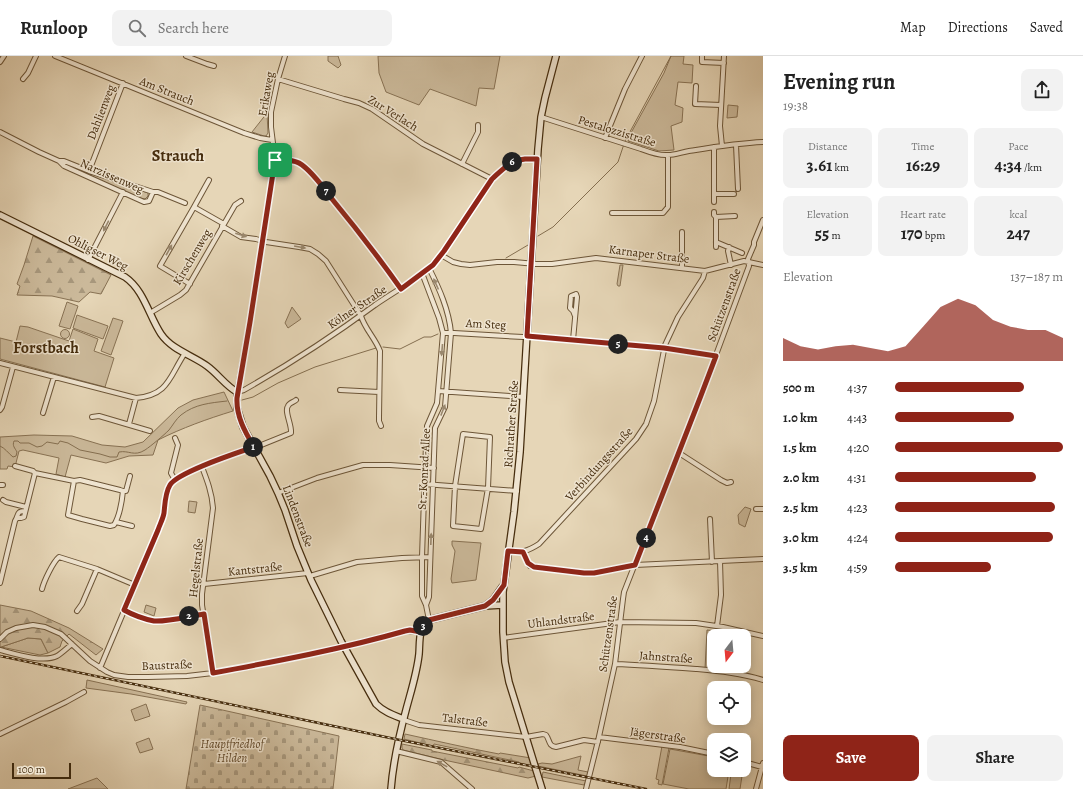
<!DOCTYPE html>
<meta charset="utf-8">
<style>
body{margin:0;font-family:Alegreya,serif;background:#f2f2f2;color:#222;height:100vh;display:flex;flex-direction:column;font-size:15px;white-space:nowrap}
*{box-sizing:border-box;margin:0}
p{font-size:13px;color:#767676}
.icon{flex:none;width:22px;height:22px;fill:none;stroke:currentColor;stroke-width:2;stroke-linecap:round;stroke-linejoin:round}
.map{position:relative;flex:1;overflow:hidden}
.sheet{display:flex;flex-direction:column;background:#fff;width:320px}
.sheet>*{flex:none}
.needle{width:26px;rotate:196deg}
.buttons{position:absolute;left:707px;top:573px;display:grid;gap:8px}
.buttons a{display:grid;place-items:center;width:44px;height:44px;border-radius:8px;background:#fff;box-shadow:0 2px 10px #0003;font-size:20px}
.scale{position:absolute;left:12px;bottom:10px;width:59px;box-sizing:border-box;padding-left:4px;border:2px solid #452c0d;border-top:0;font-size:11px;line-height:14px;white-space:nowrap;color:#452c0d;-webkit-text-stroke:3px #efe4d0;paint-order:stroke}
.pin{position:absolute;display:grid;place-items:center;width:34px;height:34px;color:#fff;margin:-17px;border-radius:8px;box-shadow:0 2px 6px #0006}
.km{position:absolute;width:20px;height:20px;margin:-10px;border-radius:50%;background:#222;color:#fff;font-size:11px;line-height:20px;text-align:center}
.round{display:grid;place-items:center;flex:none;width:42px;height:42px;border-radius:8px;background:#f2f2f2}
.summary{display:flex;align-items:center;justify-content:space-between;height:68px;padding:0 20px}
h1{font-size:22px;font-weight:700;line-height:30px}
.metrics{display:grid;grid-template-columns:repeat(3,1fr);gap:6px;height:68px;padding:4px 20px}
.metrics div{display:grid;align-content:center;border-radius:8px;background:#f2f2f2;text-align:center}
.metrics b{font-size:17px;font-weight:700}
.metrics small{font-size:11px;font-weight:400}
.metrics p{font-size:11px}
.chart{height:112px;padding:8px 20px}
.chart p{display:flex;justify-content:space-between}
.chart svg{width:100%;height:72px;margin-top:4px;fill:#8f2418;opacity:.7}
.action{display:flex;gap:8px;margin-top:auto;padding:8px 20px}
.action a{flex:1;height:46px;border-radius:8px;background:#8f2418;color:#fff;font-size:16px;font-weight:700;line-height:46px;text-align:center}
.action a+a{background:#f2f2f2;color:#222}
ul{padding:0 20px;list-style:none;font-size:13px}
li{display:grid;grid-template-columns:64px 48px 1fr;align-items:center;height:30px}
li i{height:10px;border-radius:5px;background:#8f2418}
header{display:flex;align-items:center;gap:24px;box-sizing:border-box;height:56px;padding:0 20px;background:#fff;border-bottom:1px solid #e0e0e0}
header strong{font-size:19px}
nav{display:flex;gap:22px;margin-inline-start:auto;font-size:14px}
.search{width:280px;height:36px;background:#f2f2f2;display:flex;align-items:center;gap:10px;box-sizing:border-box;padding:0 14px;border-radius:8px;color:#767676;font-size:15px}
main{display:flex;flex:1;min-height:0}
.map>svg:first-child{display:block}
</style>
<header>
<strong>Runloop</strong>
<div class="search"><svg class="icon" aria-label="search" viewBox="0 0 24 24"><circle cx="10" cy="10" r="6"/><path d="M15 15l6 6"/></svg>Search here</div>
<nav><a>Map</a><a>Directions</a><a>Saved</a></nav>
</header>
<main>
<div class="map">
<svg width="763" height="733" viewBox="0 0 763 733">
<defs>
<pattern id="forest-firs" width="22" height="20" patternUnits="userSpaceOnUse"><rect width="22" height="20" fill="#cbb99a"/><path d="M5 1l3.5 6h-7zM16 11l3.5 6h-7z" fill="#a7977c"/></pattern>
<pattern id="cemetery-stones" width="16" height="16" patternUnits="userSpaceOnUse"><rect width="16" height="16" fill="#cbb99a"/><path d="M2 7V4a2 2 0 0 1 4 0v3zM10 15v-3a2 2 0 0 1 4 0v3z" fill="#a7977c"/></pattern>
</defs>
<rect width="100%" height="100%" fill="#e6d6b7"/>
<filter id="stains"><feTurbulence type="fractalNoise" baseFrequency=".005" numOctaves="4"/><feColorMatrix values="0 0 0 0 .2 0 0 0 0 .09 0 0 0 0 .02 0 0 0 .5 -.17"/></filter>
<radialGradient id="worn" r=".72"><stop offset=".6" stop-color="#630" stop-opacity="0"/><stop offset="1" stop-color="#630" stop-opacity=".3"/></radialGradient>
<path fill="#cbb99a" stroke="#887254" d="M328 0H338L341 9 338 12 328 5Z
M378 0H500L494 33 479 32 476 50 430 33 419 49 386 36 379 17Z
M671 0H684L683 8 693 9 692 27 678 26 675 49 683 52 682 66 671 70 674 94 659 95 628 85 632 75 664 17Z
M728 49 738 50 737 61 727 62Z
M267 57 268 77 266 80H264L252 76Z
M66 108 145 136 148 137V140L145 143 139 142 66 109Z
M620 209H623L620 230H618L617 228Z
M67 246 78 250 70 273 59 270Z
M292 251 301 263 288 272 285 267Z
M77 259 108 270 103 283 73 272Z
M113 262 123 265 111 299 101 295Z
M20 270 28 271 69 285 73 273 98 283 94 295 114 302 105 331 0 303V282L16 286Z
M60.5 278a4.5 4.5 0 1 1 9 0a4.5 4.5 0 1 1-9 0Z
M224 336 233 355C207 363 182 372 158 384L153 399 129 400 106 407 71 399 65 421 56 418 59 402 23 394 19 395 15 411 8 410 7 413H0V381L34 379 72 380 102 389 125 391 143 386 178 352 193 344Z
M189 445 197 446 195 457 188 456Z
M745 451 751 453 745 471 739 468 738 459Z
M452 485 481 487 476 524 452 527 451 523 455 495 452 489Z
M146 549 156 552 154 560 144 556Z
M707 574 720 575V580H714V610H718V614L705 613Z
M28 582 41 583 48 597 40 599 1 591Z
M87 624 187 646 186 648 131 638 86 632Z
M146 648 150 660 135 665 131 654Z
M149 682 153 693 140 697 136 687Z
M662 690 669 692 662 729 658 728 659 724 656 723Z
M670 693 714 701V714H729L726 733H689L663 728Z
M581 700 578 714 588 716 587 720 538 710V708L542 707 552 708Z
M543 716 586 725 584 729 542 721Z
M731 718 742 720 740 733H729Z
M97 722 108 733H68Z"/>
<path fill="url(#forest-firs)" stroke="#887254" d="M33 180 111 219 101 238 90 236 79 246 52 240 17 239 20 230 17 228 24 209Z
M0 549 31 555 69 572 103 593 96 599 69 578 62 585 60 591 48 597 41 583 28 582 1 591H0Z
M405 678C437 685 467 692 499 698L500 697 531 702 533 710 519 707V706L434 688 433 690 404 683Z
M402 688 432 694V695L518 712 519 711 534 715 536 720 528 722 444 704 403 694 402 692Z"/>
<path fill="url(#cemetery-stones)" stroke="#887254" d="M200 649 339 680 333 733H186Z"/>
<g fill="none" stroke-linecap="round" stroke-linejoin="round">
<path stroke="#856f50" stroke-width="1" d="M625 85 671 0
M538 180 553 171 618 106 624 88
M506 202 528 189
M383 291 400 293 424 281H431L438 278
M242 344 253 341 278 327 315 311 376 292
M0 390C5 392 8 397 13 401L16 400 17 396C15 392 12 390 14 385H18L20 387H29L37 391 42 390 47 386 58 388 60 385 68 387 80 394 100 398 110 401H117L119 396C129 394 134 401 145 394 151 390 164 379 169 374 173 369 176 363 181 359 195 348 210 347 227 345"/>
<g stroke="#6d5638" stroke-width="6">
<path id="street" d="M55 0 244 77 260 82 272 84
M186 0 207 8 214 10
M285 0 278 23 271 56V71L275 103 250 266 237 336 244 334C290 308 333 280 375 249 398 233 423 221 441 199L492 123C509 106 513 102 537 103
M702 0V6L724 7
M0 6 4 0
M23 23 28 17 36 0
M278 23 344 43 359 47 372 53 423 88 492 123
M696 30 695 48 721 49
M541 61 641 93C649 96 659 100 668 99 675 99 682 96 689 95 714 91 738 87 763 86
M0 76 39 96 59 105
M605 82 625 33 642 0
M736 89 738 133
M722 90 720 70 724 0
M275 103C282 104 292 103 299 107 310 113 324 132 332 143 356 172 379 202 401 233
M462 108 478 76V69
M89 115 123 27
M153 136 149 145 144 146 64 110 59 105H64L89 115 153 136H158L185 147
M714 138H734
M714 146V91
M194 151 209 124
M714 156V159L716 161V191
M612 157H663L668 151V99
M716 161 735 160
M222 170 241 181 256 183 266 186 299 191 310 193 318 198 326 205 361 260C365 273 375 282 380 295L379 361V365L381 370
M682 176V212
M716 186 742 197
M729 191 728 195 731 209
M441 199 453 206 461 208 470 209 497 206H514L536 208H552L596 202 705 215 744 205 763 209
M88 204 123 136
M422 217 439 262 443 277 437 347 427 370 425 411 422 501V540L426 549 429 564
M190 228 160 210 194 151 224 168
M150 257 180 239 186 234 235 149 241 145
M443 277H454L523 281 532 280 669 293 716 300
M573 284 577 241 576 238 571 240 570 252 573 255 575 260
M0 307 136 342C169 339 169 321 185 297
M340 334 379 336
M438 335 524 341
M0 354 2 351 13 311
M43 357 54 321
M92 361 99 360 150 375
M129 368 136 342
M463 378 490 381 488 432 481 473 453 470 455 430Z
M175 382 178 389 171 417 175 424
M254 392 291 377C292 369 284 355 288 350 289 347 294 346 296 344
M679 397 721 424 727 427 731 426
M15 410 33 415 35 417
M202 411C207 424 212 437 213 452L202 538V549L213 617
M424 428 517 435
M0 429H3
M123 435H126L130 420
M278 437 317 422 363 409H390L434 412
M3 444 6 446 26 451
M756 453H763
M17 462H21L24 461 35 417 74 425 80 424 120 434 123 435C122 445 119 461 114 469L110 470 82 463 68 459 74 425
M710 463 712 506
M116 466 132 470
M508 495C522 497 528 495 539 488L636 383 646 368 654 345 665 289 678 261 703 222 705 215
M523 496 528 507 530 510 584 517H594L635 509 763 503
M310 520 357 506 402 502 430 501
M0 527 15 465C19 459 16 455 25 455
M204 528 308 517
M42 533C44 525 53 506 59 501L97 513 135 529
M426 549 429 541 435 372 445 351 451 277C449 254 439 232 429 212
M124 554C133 559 144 563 154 565 166 566 190 560 204 558
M77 555 82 548 97 513
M717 570 721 539 720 505
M722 580 723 571
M503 582 620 566 696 567 723 571 763 580
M0 583 7 576 16 572 33 569 45 571 61 578 90 605 107 616 114 619 128 621H148L187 620 213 617 308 599 351 589 405 575 421 576
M0 594C15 598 43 607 57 600 62 597 67 592 72 588
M615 608C642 609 669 611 696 613 718 615 741 617 763 624
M100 612 158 474C160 468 163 463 164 457 165 448 165 437 170 429 178 416 237 398 254 391
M403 663 407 665 419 669 526 681 543 678 546 679C550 684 548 690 556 691L584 684 598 686
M0 678 66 646 84 636
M599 681 680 691 714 698
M396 695 441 706 472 733
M744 706 762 711
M586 733 598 685 615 608 623 543 624 536 700 342 749 210 748 203 754 189V186L763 164
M756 733 763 707"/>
</g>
<g stroke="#452c0d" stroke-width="8">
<path id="secondary" d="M0 159 125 221C144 234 149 260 161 278 172 294 192 299 207 310 218 318 226 330 237 336V352L243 371 270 420 278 437 285 454 297 490 311 524 341 585 376 648C384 656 393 659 403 663
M485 550 493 544 502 531
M391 733C393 707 399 680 406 654 411 635 417 617 419 598 420 587 418 570 429 564L485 550 502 549
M542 733 509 626 505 606 503 576V536L514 456 520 396 538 93 541 61 545 42 556 0"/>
</g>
<use href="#street" stroke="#efe4d0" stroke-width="4"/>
<use href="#secondary" stroke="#efe4d0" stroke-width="5.5"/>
<g stroke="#452c0d" stroke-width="2.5">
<path id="rail" d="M0 600 395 683 646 733"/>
</g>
<use href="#rail" stroke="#efe4d0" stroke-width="1" stroke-dasharray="3" stroke-linecap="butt"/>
</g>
<defs><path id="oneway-solid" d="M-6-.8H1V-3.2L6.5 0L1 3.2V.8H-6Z"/></defs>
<g fill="#9a886e">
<use href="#oneway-solid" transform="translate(106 170) rotate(117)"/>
<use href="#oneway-solid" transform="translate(241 179) rotate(17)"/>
<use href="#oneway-solid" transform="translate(300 191) rotate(10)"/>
<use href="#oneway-solid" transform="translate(169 194) rotate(-61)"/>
<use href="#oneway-solid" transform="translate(436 228) rotate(-114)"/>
<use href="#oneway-solid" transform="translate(442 294) rotate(95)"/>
<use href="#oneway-solid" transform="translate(443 354) rotate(-69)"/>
<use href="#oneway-solid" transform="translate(431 483) rotate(-88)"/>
<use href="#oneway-solid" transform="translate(442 708) rotate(-151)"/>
</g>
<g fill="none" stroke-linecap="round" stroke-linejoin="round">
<g stroke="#fff" stroke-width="8">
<path id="route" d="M525 103H537L527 280 664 292 716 300 700 342 635 509 594 517H584L534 511 528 507 523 496 508 495 504 529 493 544 485 550 429 564 423 569 421 576 410 574 405 575C342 593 278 605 213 617L204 558C190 560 167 566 154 565 144 563 133 559 124 554L158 474C160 468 163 463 164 457 165 448 165 437 170 429 178 416 237 397 254 391 245 376 236 360 237 342L250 266 275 104C282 104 292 103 299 107 310 113 324 132 332 143 356 172 379 202 401 233L433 209 444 195 492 123C503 113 510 105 525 103Z"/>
</g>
<use href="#route" stroke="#8f2418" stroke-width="5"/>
</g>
<g text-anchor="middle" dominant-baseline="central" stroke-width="3" stroke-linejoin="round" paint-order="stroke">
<g font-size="12" fill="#452c0d" stroke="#efe4d0">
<text transform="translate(167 35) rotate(22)">Am Strauch</text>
<text transform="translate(266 38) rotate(-80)">Erikaweg</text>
<text transform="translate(101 56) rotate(-69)">Dahlienweg</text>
<text transform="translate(393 57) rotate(32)">Zur Verlach</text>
<text transform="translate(617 75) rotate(17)">Pestalozzistraße</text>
<text transform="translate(112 120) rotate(24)">Narzissenweg</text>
<text transform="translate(98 196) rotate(27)">Ohligser Weg</text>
<text transform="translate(649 198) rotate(7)">Karnaper Straße</text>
<text transform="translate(192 201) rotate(-59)">Kirschenweg</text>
<text transform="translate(724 249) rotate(-70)">Schützenstraße</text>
<text transform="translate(357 251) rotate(-34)">Kölner Straße</text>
<text transform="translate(486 268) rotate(3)">Am Steg</text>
<text transform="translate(511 368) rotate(-86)">Richrather Straße</text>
<text transform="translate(599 408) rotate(-48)">Verbindungsstraße</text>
<text transform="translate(424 413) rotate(-87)">St.-Konrad-Allee</text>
<text transform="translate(298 460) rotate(69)">Lindenstraße</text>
<text transform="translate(196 512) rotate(-84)">Hegelstraße</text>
<text transform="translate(255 513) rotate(-6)">Kantstraße</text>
<text transform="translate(561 564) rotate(-7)">Uhlandstraße</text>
<text transform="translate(608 578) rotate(-82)">Schützenstraße</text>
<text transform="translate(666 601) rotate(4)">Jahnstraße</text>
<text transform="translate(167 609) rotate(-2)">Baustraße</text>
<text transform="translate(465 664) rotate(7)">Talstraße</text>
<text transform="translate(658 679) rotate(8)">Jägerstraße</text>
</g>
<g font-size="12" font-style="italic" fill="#604829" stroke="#efe4d0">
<text x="232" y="688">Hauptfriedhof<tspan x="232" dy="14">Hilden</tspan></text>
</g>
<g font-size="16" font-weight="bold" fill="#452c0d" stroke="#efe4d0">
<text x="178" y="100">Strauch</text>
<text x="46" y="292">Forstbach</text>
</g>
</g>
<rect width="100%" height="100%" filter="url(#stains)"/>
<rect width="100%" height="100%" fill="url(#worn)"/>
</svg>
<div class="buttons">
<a><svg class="needle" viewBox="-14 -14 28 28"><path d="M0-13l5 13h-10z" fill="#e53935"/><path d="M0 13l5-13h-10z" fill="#767676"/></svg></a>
<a><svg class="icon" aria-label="locate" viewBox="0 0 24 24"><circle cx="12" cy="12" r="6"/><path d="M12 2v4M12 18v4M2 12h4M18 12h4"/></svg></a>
<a><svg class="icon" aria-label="layers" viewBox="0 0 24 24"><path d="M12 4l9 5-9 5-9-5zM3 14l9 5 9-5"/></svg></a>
</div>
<div class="scale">100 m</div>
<div class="pin" style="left:275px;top:104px;background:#1e9e55"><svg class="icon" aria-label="arrive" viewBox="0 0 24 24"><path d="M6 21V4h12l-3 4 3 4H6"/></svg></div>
<b class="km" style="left:253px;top:391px">1</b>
<b class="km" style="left:189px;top:560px">2</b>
<b class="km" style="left:423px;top:570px">3</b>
<b class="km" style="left:646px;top:482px">4</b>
<b class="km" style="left:618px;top:288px">5</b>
<b class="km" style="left:512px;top:106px">6</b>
<b class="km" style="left:326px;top:135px">7</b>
</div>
<section class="sheet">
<div class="summary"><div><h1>Evening run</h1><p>19:38</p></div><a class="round"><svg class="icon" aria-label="share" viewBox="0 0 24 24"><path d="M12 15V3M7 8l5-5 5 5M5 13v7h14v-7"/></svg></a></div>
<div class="metrics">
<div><p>Distance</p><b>3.61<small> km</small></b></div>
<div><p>Time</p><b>16:29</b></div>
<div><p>Pace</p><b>4:34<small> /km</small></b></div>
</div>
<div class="metrics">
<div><p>Elevation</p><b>55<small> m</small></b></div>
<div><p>Heart rate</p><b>170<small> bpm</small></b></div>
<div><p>kcal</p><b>247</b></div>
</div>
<div class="chart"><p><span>Elevation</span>137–187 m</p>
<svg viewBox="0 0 160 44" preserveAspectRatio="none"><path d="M0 44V30L10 35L20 37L30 35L40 34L50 36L60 38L70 35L80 23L90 11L100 6L110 10L120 19L130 23L140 25L150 25L160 30V44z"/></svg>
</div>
<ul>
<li><b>500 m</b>4:37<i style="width:77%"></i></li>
<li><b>1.0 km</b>4:43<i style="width:71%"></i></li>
<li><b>1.5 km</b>4:20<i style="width:100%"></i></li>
<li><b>2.0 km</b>4:31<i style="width:84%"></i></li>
<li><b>2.5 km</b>4:23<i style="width:95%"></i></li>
<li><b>3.0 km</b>4:24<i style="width:94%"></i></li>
<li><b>3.5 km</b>4:59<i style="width:57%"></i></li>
</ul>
<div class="action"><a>Save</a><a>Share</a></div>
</section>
</main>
